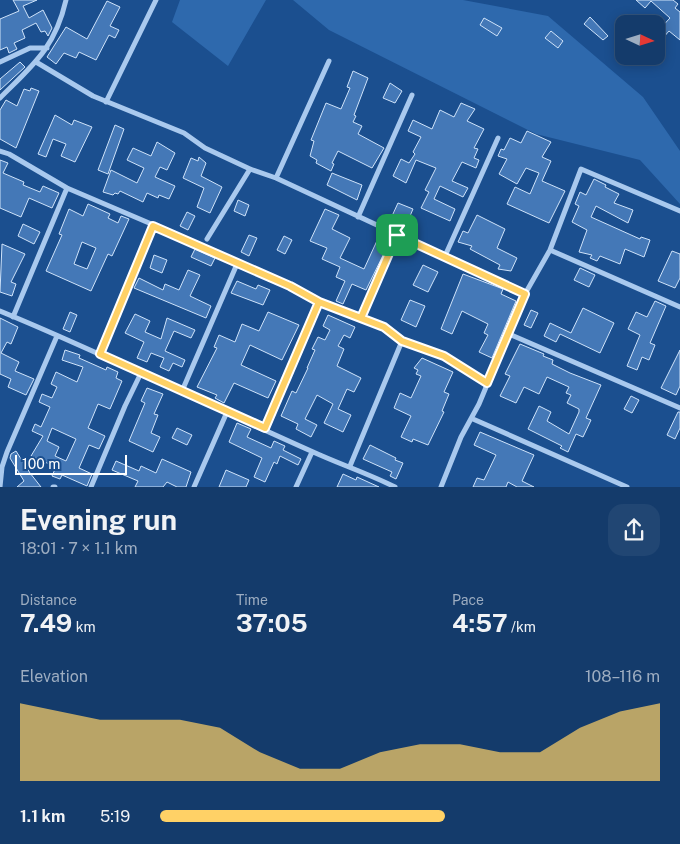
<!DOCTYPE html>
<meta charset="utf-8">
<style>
body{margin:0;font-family:"Public Sans",sans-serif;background:#214673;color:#f1f3f6;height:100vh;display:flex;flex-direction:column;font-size:19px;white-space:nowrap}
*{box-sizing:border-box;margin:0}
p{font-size:16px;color:#9dadc1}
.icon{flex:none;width:28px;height:28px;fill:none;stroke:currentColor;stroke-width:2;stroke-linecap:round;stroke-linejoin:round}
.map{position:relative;height:487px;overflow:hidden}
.drawer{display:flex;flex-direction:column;background:#143b6b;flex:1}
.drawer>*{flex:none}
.needle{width:32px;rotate:94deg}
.buttons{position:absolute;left:615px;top:15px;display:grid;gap:10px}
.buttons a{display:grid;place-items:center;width:50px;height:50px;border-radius:10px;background:#143b6b;box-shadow:0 2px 12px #0003,0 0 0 1px #33557e;font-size:25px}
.scale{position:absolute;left:15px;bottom:12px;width:112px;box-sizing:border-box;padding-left:5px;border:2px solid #fff;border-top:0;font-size:14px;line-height:18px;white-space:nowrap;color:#fff;-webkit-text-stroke:4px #1b4f8f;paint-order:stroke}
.pin{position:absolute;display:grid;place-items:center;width:42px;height:42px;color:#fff;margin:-21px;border-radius:10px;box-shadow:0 2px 8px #0006}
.round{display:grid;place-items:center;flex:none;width:52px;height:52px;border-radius:15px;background:#214673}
.head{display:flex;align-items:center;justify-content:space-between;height:85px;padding:0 20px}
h1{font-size:28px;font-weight:700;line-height:38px}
.figures{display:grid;grid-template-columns:repeat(3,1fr);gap:8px;height:85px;padding:5px 20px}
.figures div{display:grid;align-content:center}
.figures b{font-size:25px;font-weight:700}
.figures small{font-size:14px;font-weight:400}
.figures p{font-size:14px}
.chart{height:140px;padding:10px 20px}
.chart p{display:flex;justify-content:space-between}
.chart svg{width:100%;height:90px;margin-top:5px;fill:#ffd166;opacity:.7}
ul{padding:0 20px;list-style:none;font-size:16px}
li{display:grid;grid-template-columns:80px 60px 1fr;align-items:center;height:38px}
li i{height:12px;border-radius:6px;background:#ffd166}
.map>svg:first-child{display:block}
</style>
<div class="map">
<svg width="680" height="487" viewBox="0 0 680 487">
<rect width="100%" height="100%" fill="#1b4f8f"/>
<path fill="#2e69ad" d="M180 0H266L228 66 172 22Z
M293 0H463L548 16 643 97 680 151V204L640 160 536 134 329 30Z"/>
<path fill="#4478b7" stroke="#cfe3fa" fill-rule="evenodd" d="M13 0H37L23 6 29 18 43 10 52 28 48 36 45 31 41 32 36 23 22 30 25 38 14 43 17 49 9 53 7 47 0 50V19L19 11Z
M636 0H673L678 4 675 8 680 12V40L669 31 656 46V33L670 18 651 1 645 8Z
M107 1 120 7 110 26 119 30 115 38 109 35 96 60 79 52 76 58 64 53 56 64 47 57 66 27 87 39Z
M590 17 608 36 603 40 584 24Z
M484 18 502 28 497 36 480 25Z
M551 31 563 41 558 48 545 38Z
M20 62 25 67 0 90V79Z
M353 71 368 78 354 115 356 116 353 122 362 126 358 134 384 148 372 168 338 151 332 163 334 164 331 171 316 163 317 160 310 156 314 141 311 140 326 103 341 109 350 88 347 87Z
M390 83 402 91 395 103 383 98Z
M31 88 39 91 16 148 0 139V110L6 100 17 106 24 89 30 91Z
M461 103 475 109 467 121 484 129 474 148 478 149 474 158 479 160 476 168 462 162 452 181 468 188 463 197 440 186 434 199 455 209 450 221 421 208 429 192 425 190 436 168 416 160 406 183 393 176 401 159 409 163 415 154 413 152 421 137 408 131 413 120 432 129 440 110 454 117Z
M55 115 72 125 74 120 92 127 75 162 61 156 66 144 53 139 46 157 38 154Z
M115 125 124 129 108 174 98 170Z
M527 131 551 142 542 157 551 161 542 181 565 191 549 223 507 204 515 187 530 194 539 173 526 168 517 184 499 174 507 159 498 156 501 149 504 150 510 138 521 143Z
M157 142 175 153 167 170 160 167 155 177 175 186 169 199 159 195 158 198 147 193 143 202 120 191 118 194 115 193 113 195 103 192 111 170 137 183 144 168 127 160 133 148 151 156Z
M199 157 206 163 201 176 222 187 210 213 197 207 204 188 183 178 191 158 198 161Z
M0 160 8 163 3 173 24 182 23 185 40 192 43 186 59 193 52 208 29 198 21 217 0 208Z
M332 173 362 185 357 200 327 185Z
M594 179 606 185 605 187 619 194 614 203 633 210 628 223 596 206 591 217 640 239 641 237 650 240 644 257 625 249 620 264 600 256 597 261 590 258 592 255 579 252 587 230 572 222 579 206 575 204 580 192 586 195Z
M238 200 249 205 245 216 234 211Z
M398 203 413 209 407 223 395 220 392 216Z
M88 204 110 214 108 218 118 223 121 216 129 219 112 256 108 254 91 291 46 271 62 235 59 234 69 209 83 216ZM82 242 96 248 87 269 74 264Z
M325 209 339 215 332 229 350 238 340 258 364 269 381 232 392 237 366 290 352 284 343 304 336 301 345 281 336 277 340 267 322 259 327 248 310 241Z
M187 212 195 216 188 230 180 226Z
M477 215 505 229 497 248 517 258 511 271 498 269 500 265 470 249 472 246 458 242 463 231 468 233Z
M23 224 40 232 34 244 18 236Z
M249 235 257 238 249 256 241 252Z
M284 236 292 240 285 254 277 250Z
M2 244 25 254 11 282 16 284 12 296 0 292Z
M195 249 215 258 211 266 191 257Z
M672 251 680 254V278L675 288 658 281Z
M154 255 167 260 162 273 150 268Z
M423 265 438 272 428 292 413 285Z
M580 268 595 275 589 287 574 280Z
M188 270 200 275 190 296 211 306 206 318 134 288 139 278 163 290 165 284 179 290Z
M463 274 503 289 501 294 516 301 492 358 479 352 488 335 484 333 488 324 462 311 452 334 441 329Z
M237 281 256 289 258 285 270 290 263 305 231 293Z
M410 300 425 306 416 327 401 320Z
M655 301 666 306 650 343 655 345 649 360 642 357 637 370 627 366 640 335 628 329 636 312 647 317Z
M583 308 614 323 600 353 560 334 556 342 544 336 550 323 571 333Z
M531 310 538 313 531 328 524 325Z
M70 312 77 315 70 332 63 329Z
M268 312 299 325 282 360 250 345 241 365 276 381 268 398 234 383 224 403 215 398 217 395 197 387 217 348 214 347 219 335 235 342 242 324 259 331Z
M135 314 150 321 145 332 161 339 167 318 195 330 191 338 174 331 165 351 185 360 182 367 173 363 169 371 160 367 164 358 151 353 147 362 137 358 144 342 125 333Z
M328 315 355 327 350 338 344 335 338 346 344 349 337 366 361 378 354 392 347 389 338 409 351 415 343 432 324 423 333 404 317 395 305 419 317 425 311 437 296 429 298 424 281 416 292 391 296 393 308 368H307L315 350 312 349 318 337 325 340 330 330 323 326Z
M0 318 18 327 11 344 7 342 1 353 19 362 15 371 34 379 26 395 8 387 11 379 0 374Z
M520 344 544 354 543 356 553 360 552 364 570 373 601 385 586 418 591 420 583 437 576 434 568 452 560 448 562 446 528 429 539 406 551 412 547 421 569 434 579 412V409L567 403 571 395 566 393 569 387 547 377 539 394 524 387 516 403 500 396 510 376 505 374Z
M65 350 80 355 79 358 106 370 107 367 118 372 116 378 122 381 110 409 98 404 88 428 105 436 99 449 89 445 79 468 92 474 87 486 62 475 60 479 52 476 56 467 31 456 43 436 32 431 35 424 41 427 50 407 39 402 42 394 52 398 57 387 51 384 56 372 77 382 83 367 62 360ZM52 428 76 439 66 461 55 456 59 447 47 441Z
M680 350V386L676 395 661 388Z
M422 358 453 372 444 392 449 394 442 411 444 412 428 445 413 439 412 442 401 437 411 416 394 408 400 393 411 398 421 376 416 374 418 370 414 368Z
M147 388 163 394 154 414 158 415 151 433 160 437 153 452 129 441 145 403 141 401Z
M631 396 639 400 632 413 624 409Z
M678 412H680V428L675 439 667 435Z
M237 423 251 429 247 437 271 448 274 441 285 446 283 450 301 459 298 465 280 456 277 464 274 462 265 482 254 477 262 458 229 442Z
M177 428 192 435 187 445 172 438Z
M480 432 534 455 522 481 534 487H517L508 482 506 487H473L477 478 484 480 496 455 474 445Z
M370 445 396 458 395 460 403 463 396 479 390 476 392 472 363 459Z
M16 451 30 473 41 487H17L24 481 10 458 11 454Z
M162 459 191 472 186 487H177L167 482 163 487H135L138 481 112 470 116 461 139 471 141 466 156 473Z
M226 470 249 480 246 487H219Z
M343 474 356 480 357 477 379 487H337Z"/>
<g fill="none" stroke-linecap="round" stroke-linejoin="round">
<path stroke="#a9c9ee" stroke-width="5" d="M0 62 30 48H47
M36 62 93 96 184 133 205 148 250 169 276 178 525 294
M0 98C33 65 55 48 66 0
M106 102 156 0
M0 151 9 154 67 188 203 246 237 264 290 286 319 302 384 327 402 341 444 356 487 383
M276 178 329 61
M358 217 412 95
M207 239 250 169
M550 250 680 307
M445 256 498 138
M0 311C105 354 207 405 311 451 339 464 367 473 395 487
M13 317 67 188
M361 318 397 235
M509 334 680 408
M100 355 153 226
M182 391 237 264
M473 419 627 487
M265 429 319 302
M350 466 402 341
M0 487 2 467 7 452 57 336
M53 487H55
M91 487 125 406 141 373
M194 487 227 412
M296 487 312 452
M441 487 461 437 479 404 525 294 550 250 581 169 680 211"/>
</g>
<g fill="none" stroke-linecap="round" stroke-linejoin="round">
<g stroke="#fff" stroke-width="10">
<path id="route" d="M397 235 361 318 319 302 290 286 153 226 100 354 265 428 319 302 384 327 402 341 444 356 487 383 525 294 397 235"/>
</g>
<use href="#route" stroke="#ffd166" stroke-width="6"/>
</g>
</svg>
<div class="buttons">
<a><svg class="needle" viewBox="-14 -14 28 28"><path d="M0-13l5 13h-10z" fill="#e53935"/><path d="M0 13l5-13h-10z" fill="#9dadc1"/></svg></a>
</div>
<div class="scale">100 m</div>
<div class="pin" style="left:397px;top:235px;background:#1e9e55"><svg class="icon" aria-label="arrive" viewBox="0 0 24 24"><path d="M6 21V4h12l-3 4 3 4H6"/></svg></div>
</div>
<section class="drawer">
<div class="head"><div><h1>Evening run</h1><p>18:01 · 7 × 1.1 km</p></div><a class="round"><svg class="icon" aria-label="share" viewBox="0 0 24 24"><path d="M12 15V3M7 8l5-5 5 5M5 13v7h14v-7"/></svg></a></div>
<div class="figures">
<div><p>Distance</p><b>7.49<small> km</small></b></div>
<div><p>Time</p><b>37:05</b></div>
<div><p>Pace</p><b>4:57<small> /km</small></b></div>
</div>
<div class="chart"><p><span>Elevation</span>108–116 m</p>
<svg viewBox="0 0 160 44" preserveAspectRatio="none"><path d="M0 44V6L10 10L20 14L30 14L40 14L50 18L60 30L70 38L80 38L90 30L100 26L110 26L120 30L130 30L140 18L150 10L160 6V44z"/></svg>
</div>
<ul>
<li><b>1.1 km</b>5:19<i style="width:57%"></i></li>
</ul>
</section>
